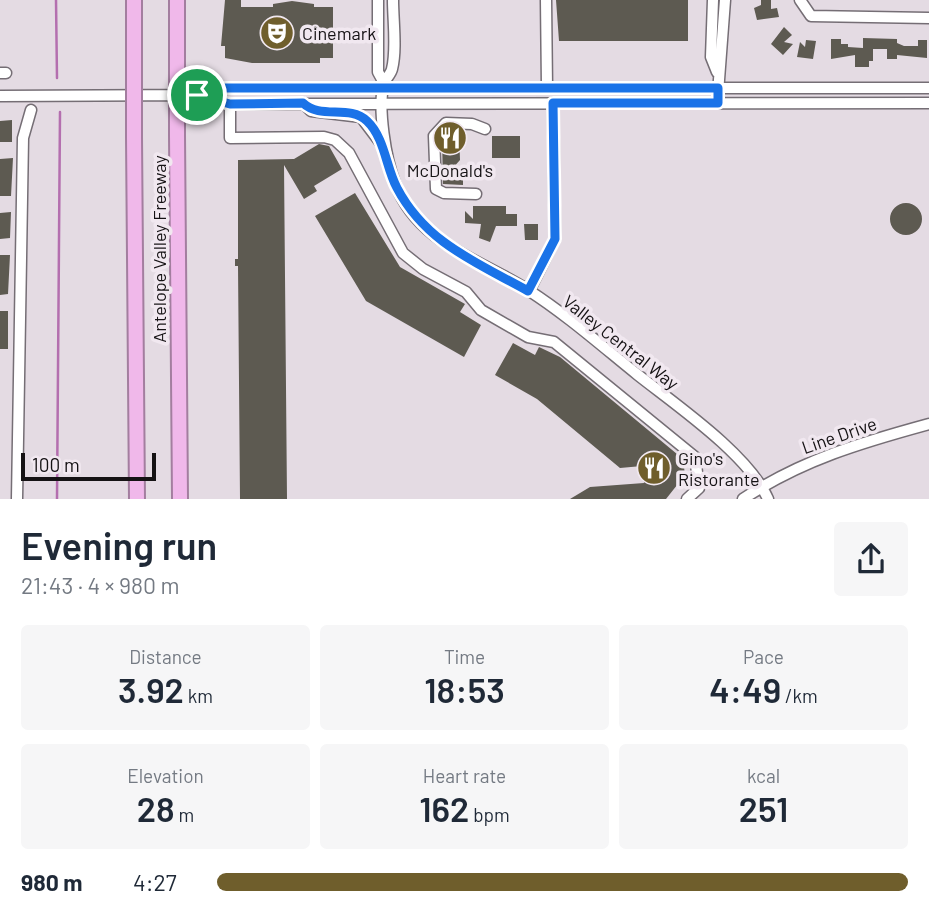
<!DOCTYPE html>
<meta charset="utf-8">
<style>
body{margin:0;font-family:Barlow,sans-serif;background:#f6f6f7;color:#1f2937;height:100vh;display:flex;flex-direction:column;font-size:26px;white-space:nowrap}
*{box-sizing:border-box;margin:0}
p{font-size:23px;color:#747a83}
.icon{flex:none;width:38px;height:38px;fill:none;stroke:currentColor;stroke-width:2;stroke-linecap:round;stroke-linejoin:round}
.map{position:relative;height:499px;overflow:hidden}
.details{display:flex;flex-direction:column;background:#fff;flex:1}
.details>*{flex:none}
.scale{position:absolute;left:21px;bottom:18px;width:135px;box-sizing:border-box;padding-left:7px;border:4px solid #151214;border-top:0;font-size:19px;line-height:24px;white-space:nowrap;color:#151214;-webkit-text-stroke:5px #f1e8f0;paint-order:stroke}
.pin{position:absolute;display:grid;place-items:center;width:60px;height:60px;color:#fff;margin:-30px;border:4px solid #fff;border-radius:50%;box-shadow:0 2px 7px #0007}
.round{display:grid;place-items:center;flex:none;width:74px;height:74px;border-radius:7px;background:#f6f6f7}
.headline{display:flex;align-items:center;justify-content:space-between;height:119px;padding:0 21px}
h1{font-size:38px;font-weight:600;line-height:52px}
.stats{display:grid;grid-template-columns:repeat(3,1fr);gap:10px;height:119px;padding:7px 21px}
.stats div{display:grid;align-content:center;border-radius:7px;background:#f6f6f7;text-align:center}
.stats b{font-size:35px;font-weight:600}
.stats small{font-size:19px;font-weight:400}
.stats p{font-size:19px}
ul{padding:0 21px;list-style:none;font-size:23px}
li{display:grid;grid-template-columns:112px 84px 1fr;align-items:center;height:52px}
li i{height:18px;border-radius:9px;background:#6f5e2c}
.map>svg:first-child{display:block}
</style>
<div class="map">
<svg width="929" height="499" viewBox="0 0 929 499">
<rect width="100%" height="100%" fill="#e4dbe3"/>
<g fill="none" stroke-linecap="round" stroke-linejoin="round">
<path stroke="#b46faf" stroke-width="2.5" d="M56 0 57 78
M57 499 60 112"/>
</g>
<path fill="#5d5a51" d="M225 0H241V7H273V4L292 1 314 4V7H333V58H320V63H252L225 58V46H221Z
M556 0H688V41H559Z
M761 0H771V9L777 8 779 17 757 20 754 8 761 5Z
M784 27 792 35 784 42 793 44 783 55 771 44Z
M863 38 897 39V43L904 46H918V40H927V58L897 55V59H887V49H873V61H869V67H855V55L831 59V39H841V44H848V47L863 48Z
M806 40 816 41 813 59 797 57 800 42 805 47Z
M12 120V142H0V121Z
M449 131H459L460 160 452 169H463V185L443 184 442 139Z
M492 136H520V158H492Z
M319 144 329 146 342 169 314 186 317 191 304 199 284 165 287 499H240L238 266H235V259H238V160L294 159Z
M13 158 11 196H0V159Z
M355 193 400 267 465 304 460 312 481 325 464 357 366 301 315 216Z
M890 219a16 16 0 1 1 32 0a16 16 0 1 1-32 0Z
M473 206H506V214H517V226H496L490 242 479 238 481 224 465 223V211L473 219Z
M11 212 10 238 0 239V213Z
M524 224H538V240H525Z
M0 255H10L8 294 0 295Z
M0 311H8V349H0Z
M513 343 535 355 539 347 560 357 683 459 685 475 666 499H570L590 487 644 483 642 466 620 468 537 399 495 375Z"/>
<g fill="none" stroke-linecap="round" stroke-linejoin="round">
<g stroke="#756e75" stroke-width="13">
<path id="minor" d="M378 0V72L384 83
M393 0C393 21 397 49 392 69 391 74 386 78 384 83 377 107 386 160 395 183 417 243 479 259 528 290 567 315 602 346 638 375 676 405 749 455 768 499
M546 0 547 87
M713 0 711 57 717 72
M800 0 811 16 929 18
M0 73H6
M718 93 725 0
M197 95 230 104 929 103
M0 96 197 95 220 88H929
M303 103 311 111 361 117 386 150
M230 104V138L324 137 335 140 349 153 403 253 423 269 466 292 481 310 528 337 554 342 695 457 699 488 687 499
M476 194 444 193 436 189 434 136 446 123 472 124 485 129
M529 291 555 239 553 103
M17 499 23 138 31 110
M743 499C801 460 863 442 929 424"/>
</g>
<g stroke="#a37e9f" stroke-width="18">
<path id="highway" d="M177 0V65
M134 63V0
M177 135 180 499
M134 137 137 499"/>
</g>
<use href="#minor" stroke="#fff" stroke-width="10"/>
<use href="#highway" stroke="#f0b8ea" stroke-width="14"/>
<g stroke="#a37e9f" stroke-width="18" stroke-linecap="butt">
<path id="highway-bridge" d="M134 63V137
M177 65V135"/>
</g>
<use href="#highway-bridge" stroke="#f0b8ea" stroke-width="14"/>
</g>
<g fill="none" stroke-linecap="round" stroke-linejoin="round">
<g stroke="#fff" stroke-width="14">
<path id="route" d="M220 88H718V103H553L555 239 528 291C476 262 426 243 397 188 386 168 385 138 367 121 349 104 321 120 303 103L230 104 197 95Z"/>
</g>
<use href="#route" stroke="#1a73e8" stroke-width="9"/>
</g>
<defs>
<g id="theatre-disc" transform="scale(1.75)"><circle r="9.5" fill="#6f5e2c" stroke="#f1e8f0"/><path d="M-5-5.5Q0-4 5-5.5V0Q5 5 0 6Q-5 5-5 0ZM-3.3-2.5H-1v1.5H-3.3ZM1-2.5H3.3v1.5H1ZM-2.8 1Q0 5.5 2.8 1Z" fill="#fff"/></g>
<g id="restaurant-disc" transform="scale(1.75)"><circle r="9.5" fill="#6f5e2c" stroke="#f1e8f0"/><path d="M-5-6h1v4h1v-4h1v4h1v-4h1v5L-1.5 .5V6h-2V.5L-5-1ZM5-6V6H3V1.5H1.5Q1.5-4 5-6Z" fill="#fff"/></g>
</defs>
<g fill-rule="evenodd">
<use href="#theatre-disc" x="277" y="33"/>
<use href="#restaurant-disc" x="450" y="138"/>
<use href="#restaurant-disc" x="654" y="468"/>
</g>
<g text-anchor="middle" dominant-baseline="central" stroke-width="7" stroke-linejoin="round" paint-order="stroke">
<g font-size="18" fill="#151214" stroke="#f1e8f0" text-anchor="start">
<text x="302" y="33">Cinemark</text>
<text x="450" y="170" text-anchor="middle">McDonald's</text>
<text x="678" y="458">Gino's<tspan x="678" dy="21">Ristorante</tspan></text>
</g>
<g font-size="18" fill="#151214" stroke="#f1e8f0">
<text transform="translate(159 249) rotate(-90)">Antelope Valley Freeway</text>
<text transform="translate(621 342) rotate(38)">Valley Central Way</text>
<text transform="translate(839 435) rotate(-19)">Line Drive</text>
</g>
</g>
</svg>
<div class="scale">100 m</div>
<div class="pin" style="left:197px;top:95px;background:#1e9e55"><svg class="icon" aria-label="arrive" viewBox="0 0 24 24"><path d="M6 21V4h12l-3 4 3 4H6"/></svg></div>
</div>
<section class="details">
<div class="headline"><div><h1>Evening run</h1><p>21:43 · 4 × 980 m</p></div><a class="round"><svg class="icon" aria-label="share" viewBox="0 0 24 24"><path d="M12 15V3M7 8l5-5 5 5M5 13v7h14v-7"/></svg></a></div>
<div class="stats">
<div><p>Distance</p><b>3.92<small> km</small></b></div>
<div><p>Time</p><b>18:53</b></div>
<div><p>Pace</p><b>4:49<small> /km</small></b></div>
</div>
<div class="stats">
<div><p>Elevation</p><b>28<small> m</small></b></div>
<div><p>Heart rate</p><b>162<small> bpm</small></b></div>
<div><p>kcal</p><b>251</b></div>
</div>
<ul>
<li><b>980 m</b>4:27<i style="width:100%"></i></li>
</ul>
</section>
